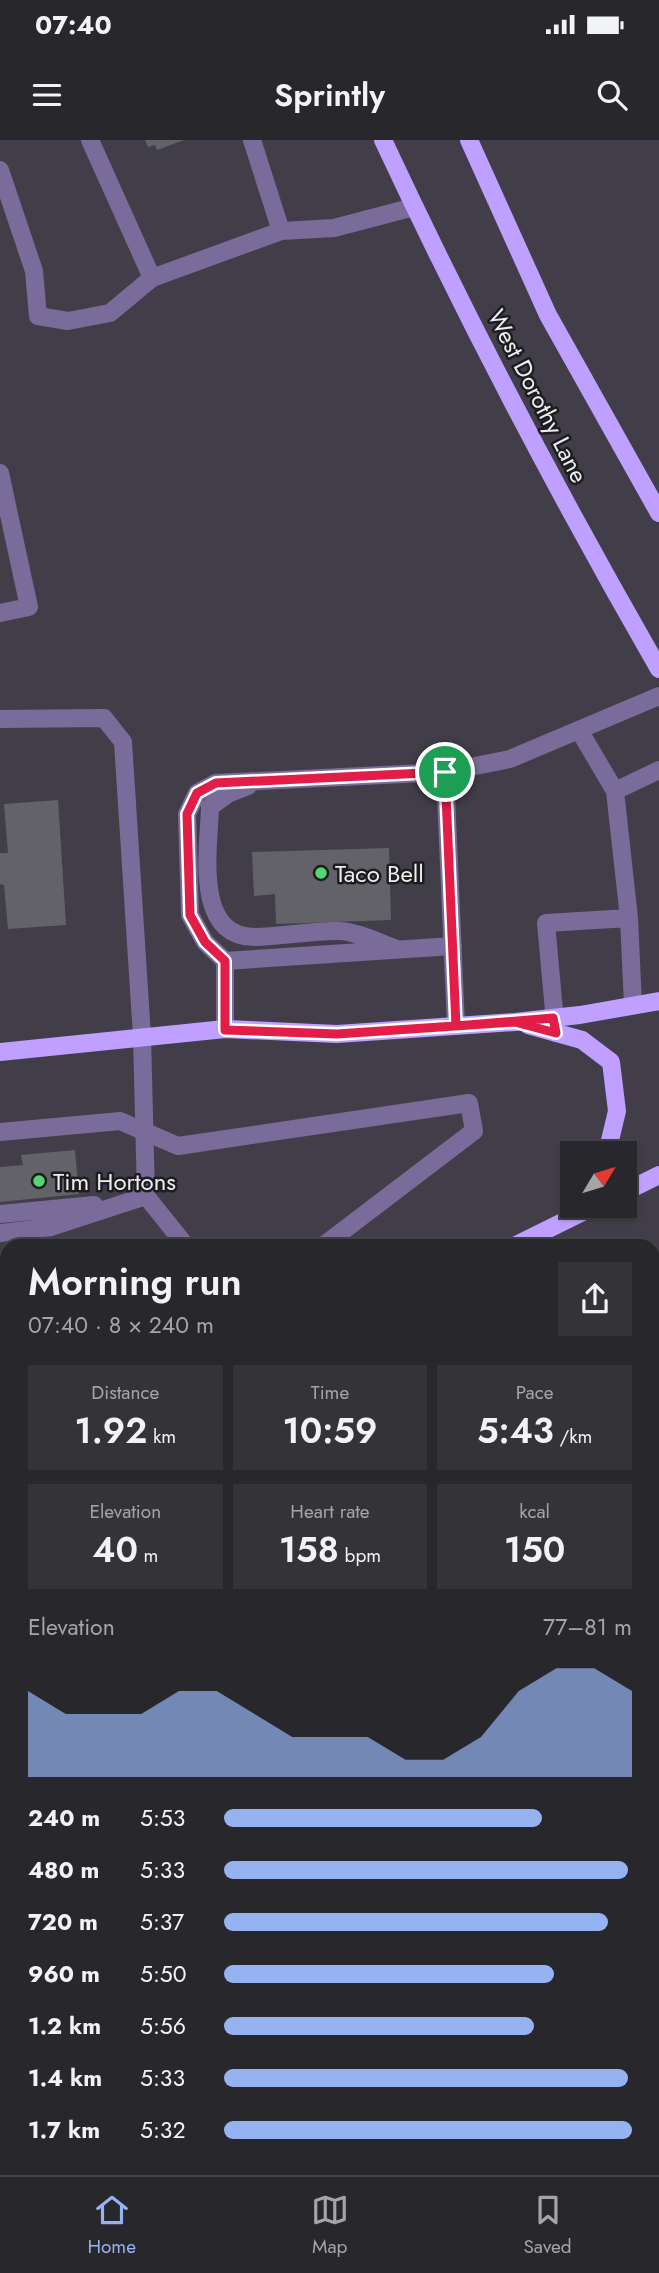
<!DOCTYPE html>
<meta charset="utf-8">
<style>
body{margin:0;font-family:Jost,sans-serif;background:#343338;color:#f1f3f6;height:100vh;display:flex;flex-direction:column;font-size:26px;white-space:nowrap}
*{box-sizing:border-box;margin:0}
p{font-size:23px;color:#a5a5a9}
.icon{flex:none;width:38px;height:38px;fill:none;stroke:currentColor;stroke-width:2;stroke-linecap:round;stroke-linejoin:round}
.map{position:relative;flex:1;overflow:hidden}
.drawer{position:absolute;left:0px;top:1099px;width:660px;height:936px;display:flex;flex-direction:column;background:#28272c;border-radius:21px 21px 0 0;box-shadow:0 2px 5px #0004,0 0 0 2px #444448}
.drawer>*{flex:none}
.needle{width:46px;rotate:52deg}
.tools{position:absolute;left:560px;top:1001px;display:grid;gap:14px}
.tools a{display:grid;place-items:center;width:77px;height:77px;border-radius:0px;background:#28272c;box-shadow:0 2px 5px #0004,0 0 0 2px #444448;font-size:35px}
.pin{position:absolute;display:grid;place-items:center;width:60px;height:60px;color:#fff;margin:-30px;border:4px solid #fff;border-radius:50%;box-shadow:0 2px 7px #0007}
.round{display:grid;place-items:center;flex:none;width:74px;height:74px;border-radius:0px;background:#343338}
.summary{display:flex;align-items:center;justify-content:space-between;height:119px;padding:0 28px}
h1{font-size:38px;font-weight:600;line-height:52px}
.stats{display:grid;grid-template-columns:repeat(3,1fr);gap:10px;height:119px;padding:7px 28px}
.stats div{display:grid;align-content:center;border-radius:0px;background:#343338;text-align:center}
.stats b{font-size:35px;font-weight:600}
.stats small{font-size:19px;font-weight:400}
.stats p{font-size:19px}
.chart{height:196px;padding:14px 28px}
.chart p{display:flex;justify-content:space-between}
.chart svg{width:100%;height:126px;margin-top:7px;fill:#95b2f1;opacity:.7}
ul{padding:0 28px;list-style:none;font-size:23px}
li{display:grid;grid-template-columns:112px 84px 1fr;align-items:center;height:52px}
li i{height:18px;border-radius:9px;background:#95b2f1}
.status{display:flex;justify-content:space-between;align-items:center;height:49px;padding:0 35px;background:#28272c;direction:ltr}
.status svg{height:19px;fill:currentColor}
header{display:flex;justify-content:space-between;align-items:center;height:91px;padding:0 28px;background:#28272c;font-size:32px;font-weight:600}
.tab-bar{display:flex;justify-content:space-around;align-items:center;height:98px;border-top:2px solid #444448;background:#28272c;font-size:19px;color:#a5a5a9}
.tab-bar a{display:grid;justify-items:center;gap:4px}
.tab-bar .on{color:#95b2f1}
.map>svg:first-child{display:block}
</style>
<div class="status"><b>07:40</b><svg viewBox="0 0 49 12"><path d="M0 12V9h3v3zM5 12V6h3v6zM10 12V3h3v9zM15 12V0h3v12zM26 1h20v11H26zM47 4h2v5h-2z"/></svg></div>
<header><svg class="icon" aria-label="menu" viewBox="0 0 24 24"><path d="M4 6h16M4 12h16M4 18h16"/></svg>Sprintly<svg class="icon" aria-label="search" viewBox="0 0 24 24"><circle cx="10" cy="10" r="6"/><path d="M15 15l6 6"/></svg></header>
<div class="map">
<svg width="659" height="2035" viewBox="0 0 659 2035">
<rect width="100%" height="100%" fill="#36343b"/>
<path fill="#423e49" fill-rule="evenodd" d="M0 0H659V2035H0ZM572 1013H625V1066H572ZM7 1106H653V2028H7Z"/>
<path fill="#646269" d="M145 0H184L157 10 155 5 148 7Z
M58 660 66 785 8 789 4 745 0 744V713H8L4 664Z
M389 708 391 780 276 784 275 754 254 756 252 712Z
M75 1010 79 1054 0 1062V1027L23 1025 21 1015Z
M0 1226 7 1235V1335L0 1325Z
M7 1825V1932L0 1923V1830Z"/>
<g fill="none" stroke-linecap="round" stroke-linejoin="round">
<path stroke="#7a6c9a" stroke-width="18" d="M90 0 152 138
M252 0 281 91
M0 30 34 131 38 176 68 181 110 173 152 138 281 91 334 88 414 67
M0 333 29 467 0 473
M0 579 104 578 123 602 142 896 146 1056 186 1106
M579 590 615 651 659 630
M248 646 228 654 210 667C209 708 193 796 254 797 283 797 312 790 340 791 358 792 380 803 397 809
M615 651 629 778
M225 821 453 806
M456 886 445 632 510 619 659 556
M225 889V821L205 802 190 775 187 674 197 653 216 643 445 632
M556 893 546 783 629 778 633 865
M0 992 120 981 178 1006 469 963 474 991 323 1106
M0 1074 94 1065
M0 1093 51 1087 146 1056
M0 1388 7 1397
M653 1542 659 1540
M653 1618 659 1615
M0 1630 7 1624
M653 1722 659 1720
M653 1758 659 1772
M0 1767 7 1761
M650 2035 659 2031"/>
<path stroke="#7a6c9a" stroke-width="18" d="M653 1863 659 1861
M653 1940 659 1936
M0 2019 10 2035
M218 2035 235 2028
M503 2035 512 2028"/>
<path stroke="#bf9fff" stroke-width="18" d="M383 0C467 180 560 357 659 529
M469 0 548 175 659 373
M528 885 582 900 611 922 617 971 607 1013
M0 912 225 889 337 894 515 882 580 875 659 861
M625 1052 659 1035
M514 1106 595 1066
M0 1460 7 1454"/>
</g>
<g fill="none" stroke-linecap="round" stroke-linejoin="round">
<g stroke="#fff" stroke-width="14">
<path id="route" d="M445 632 216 643 197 653 187 674 190 775 205 802 225 821V890L337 894 515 882 556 893 553 878 456 886 445 632"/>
</g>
<use href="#route" stroke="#e11d48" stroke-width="9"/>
</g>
<g fill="#53d673" stroke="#1d1c1f" stroke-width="2.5">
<circle cx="321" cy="733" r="7"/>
<circle cx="39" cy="1041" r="7"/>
</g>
<g text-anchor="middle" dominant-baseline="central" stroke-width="5" stroke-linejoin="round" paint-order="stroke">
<g font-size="24" fill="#eeedf1" stroke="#1d1c1f">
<text transform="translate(538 256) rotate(63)">West Dorothy Lane</text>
</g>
<g font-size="24" fill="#eeedf1" stroke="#1d1c1f" text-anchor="start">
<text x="335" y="733">Taco Bell</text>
<text x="53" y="1041">Tim Hortons</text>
</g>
</g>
</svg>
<div class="tools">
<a><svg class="needle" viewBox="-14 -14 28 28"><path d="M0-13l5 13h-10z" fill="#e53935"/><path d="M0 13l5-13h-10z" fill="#a5a5a9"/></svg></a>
</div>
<div class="pin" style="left:445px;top:632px;background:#1e9e55"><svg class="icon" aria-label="arrive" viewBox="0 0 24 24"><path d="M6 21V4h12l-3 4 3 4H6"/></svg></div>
<section class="drawer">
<div class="summary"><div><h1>Morning run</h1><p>07:40 · 8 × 240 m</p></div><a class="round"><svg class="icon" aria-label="share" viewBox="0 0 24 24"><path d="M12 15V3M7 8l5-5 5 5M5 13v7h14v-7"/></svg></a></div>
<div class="stats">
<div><p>Distance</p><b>1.92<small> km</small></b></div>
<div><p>Time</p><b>10:59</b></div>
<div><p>Pace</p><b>5:43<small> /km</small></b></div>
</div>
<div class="stats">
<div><p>Elevation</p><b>40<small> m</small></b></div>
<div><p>Heart rate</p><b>158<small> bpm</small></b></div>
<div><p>kcal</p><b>150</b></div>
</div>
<div class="chart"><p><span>Elevation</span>77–81 m</p>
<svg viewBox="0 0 160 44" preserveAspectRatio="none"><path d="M0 44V14L10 22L20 22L30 22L40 14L50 14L60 22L70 30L80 30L90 30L100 38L110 38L120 30L130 14L140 6L150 6L160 14V44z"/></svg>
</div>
<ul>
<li><b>240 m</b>5:53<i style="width:78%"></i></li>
<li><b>480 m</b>5:33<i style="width:99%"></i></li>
<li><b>720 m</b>5:37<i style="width:94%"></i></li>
<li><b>960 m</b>5:50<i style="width:81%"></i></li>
<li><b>1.2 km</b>5:56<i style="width:76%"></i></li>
<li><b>1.4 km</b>5:33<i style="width:99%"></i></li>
<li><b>1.7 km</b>5:32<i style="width:100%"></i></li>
</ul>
</section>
</div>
<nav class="tab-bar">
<a class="on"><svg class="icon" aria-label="home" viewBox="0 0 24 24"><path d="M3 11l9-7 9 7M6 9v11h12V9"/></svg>Home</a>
<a><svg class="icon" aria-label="map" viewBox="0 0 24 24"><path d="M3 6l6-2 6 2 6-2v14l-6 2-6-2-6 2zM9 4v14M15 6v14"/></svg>Map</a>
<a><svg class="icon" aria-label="saved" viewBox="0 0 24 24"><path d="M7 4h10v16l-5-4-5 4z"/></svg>Saved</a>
</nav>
